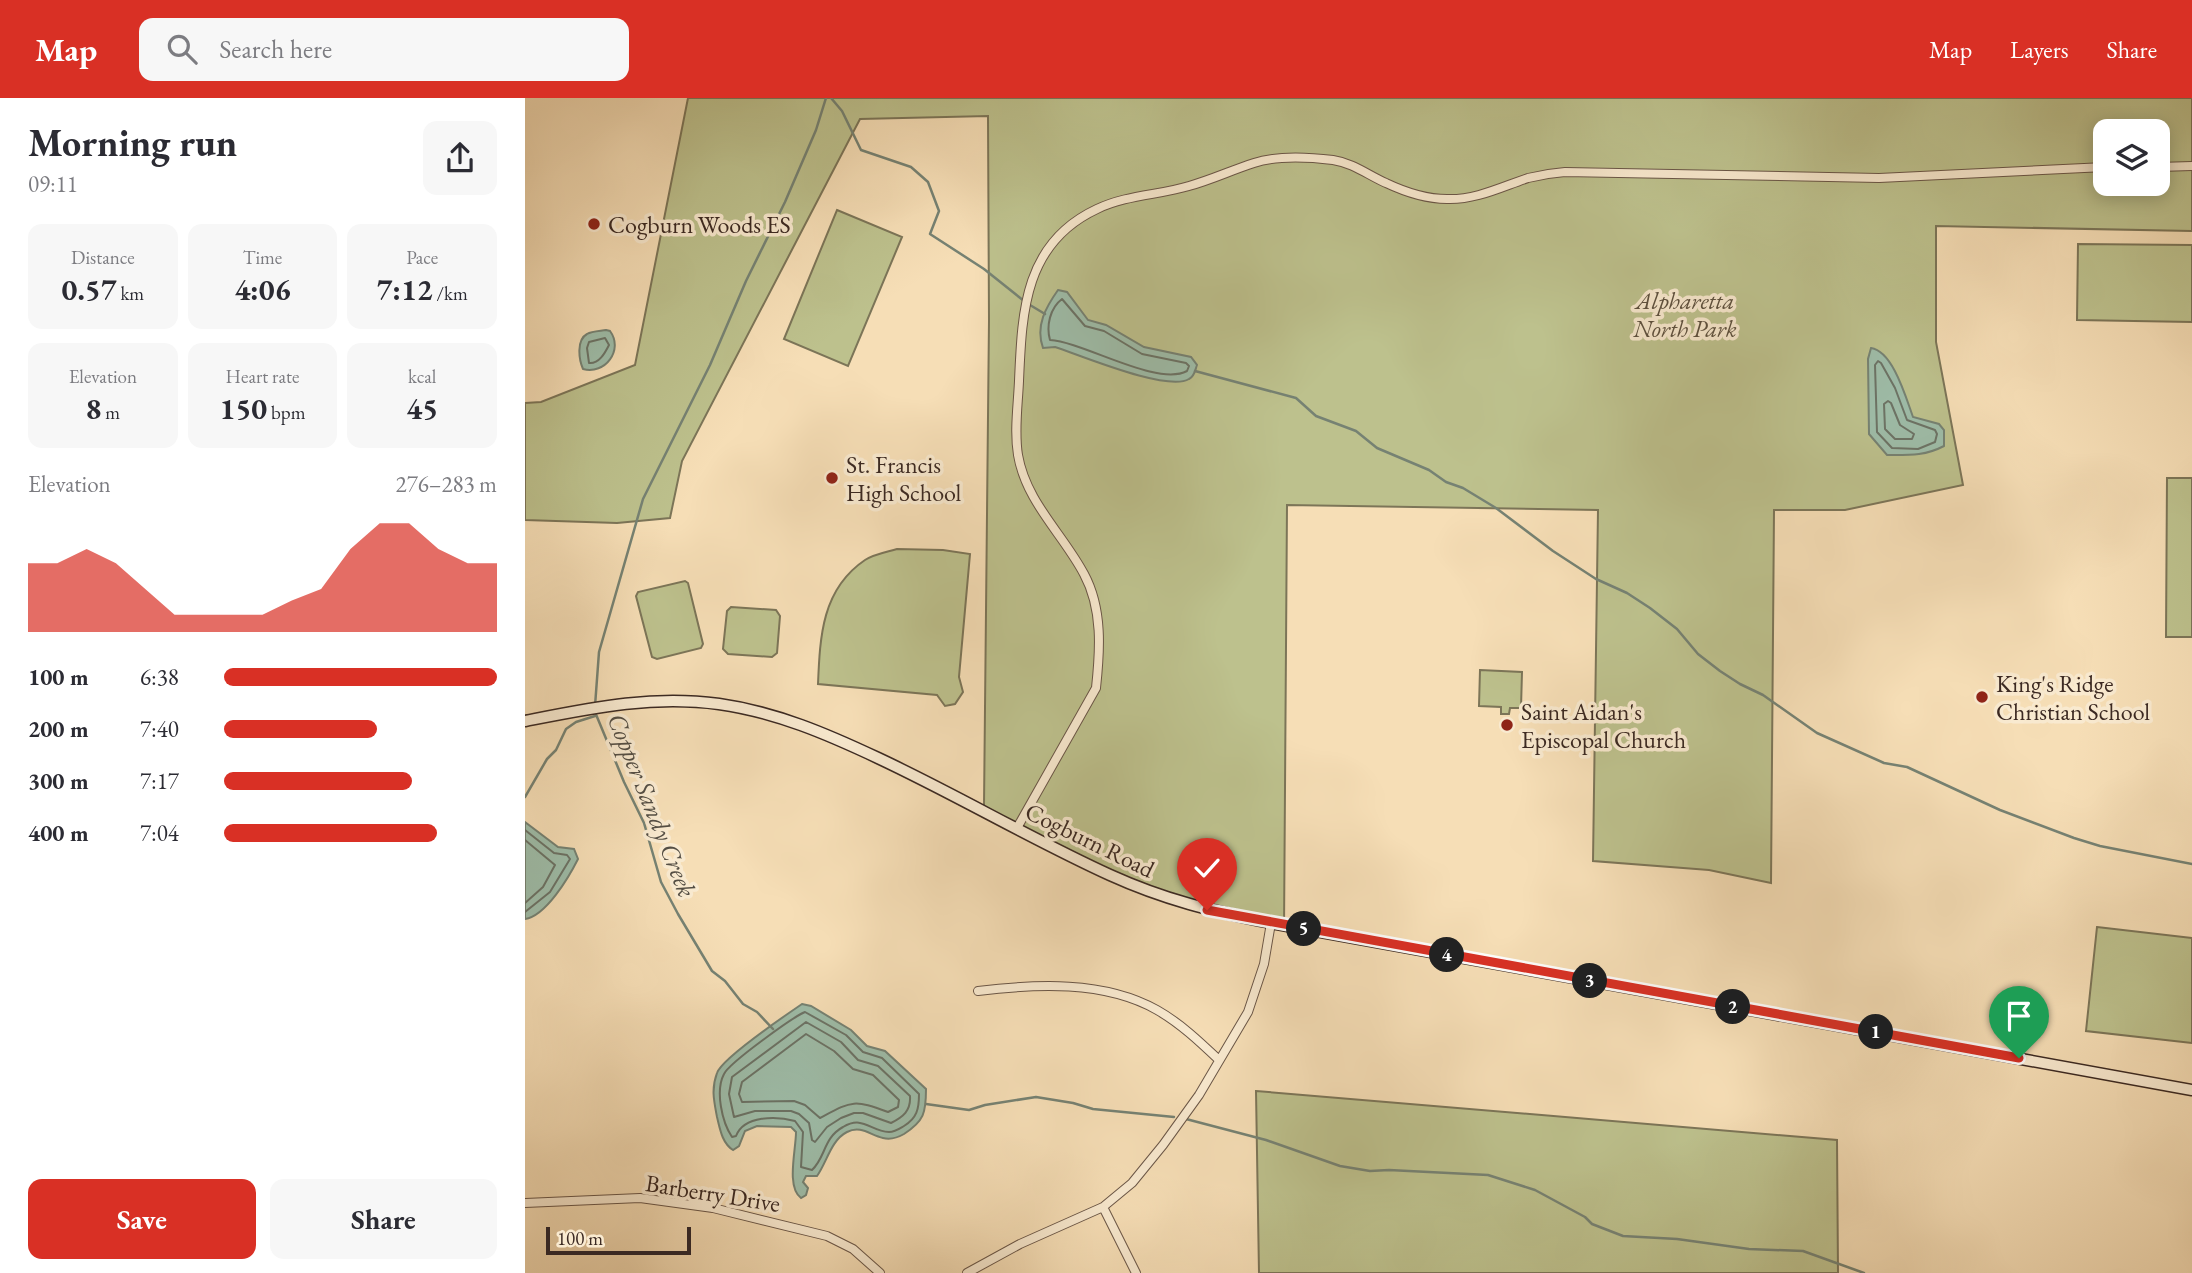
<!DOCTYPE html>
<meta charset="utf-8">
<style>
body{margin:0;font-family:"EB Garamond",serif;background:#f7f7f7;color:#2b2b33;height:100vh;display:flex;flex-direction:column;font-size:26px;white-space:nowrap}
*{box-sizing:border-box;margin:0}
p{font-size:23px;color:#7c7c81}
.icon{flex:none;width:38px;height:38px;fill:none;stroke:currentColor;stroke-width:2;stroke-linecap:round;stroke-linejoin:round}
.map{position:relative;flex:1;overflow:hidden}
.details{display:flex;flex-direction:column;background:#fff;width:525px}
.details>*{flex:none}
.tools{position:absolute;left:1568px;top:21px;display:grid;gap:14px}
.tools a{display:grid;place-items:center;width:77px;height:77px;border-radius:14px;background:#fff;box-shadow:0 4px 18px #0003;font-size:35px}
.scale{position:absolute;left:21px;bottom:18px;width:145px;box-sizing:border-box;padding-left:7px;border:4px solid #3b2922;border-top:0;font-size:19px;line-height:24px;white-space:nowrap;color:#3b2922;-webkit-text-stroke:5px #f9ead0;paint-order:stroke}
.pin{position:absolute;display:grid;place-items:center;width:60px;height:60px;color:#fff;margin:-72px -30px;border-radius:50% 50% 50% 0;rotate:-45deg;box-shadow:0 0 7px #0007}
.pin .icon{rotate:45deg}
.km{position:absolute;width:35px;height:35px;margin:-18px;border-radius:50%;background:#222;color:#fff;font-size:19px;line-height:35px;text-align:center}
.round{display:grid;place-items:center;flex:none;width:74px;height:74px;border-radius:14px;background:#f7f7f7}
.overview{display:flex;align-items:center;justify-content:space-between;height:119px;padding:0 28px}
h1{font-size:38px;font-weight:700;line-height:52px}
.figures{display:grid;grid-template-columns:repeat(3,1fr);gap:10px;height:119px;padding:7px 28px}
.figures div{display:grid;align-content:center;border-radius:14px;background:#f7f7f7;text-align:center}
.figures b{font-size:30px;font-weight:700}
.figures small{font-size:19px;font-weight:400}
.figures p{font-size:19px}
.chart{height:196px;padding:14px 28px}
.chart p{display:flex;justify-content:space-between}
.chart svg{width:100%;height:126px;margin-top:7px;fill:#d93025;opacity:.7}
.button{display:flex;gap:14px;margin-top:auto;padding:14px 28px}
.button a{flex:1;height:80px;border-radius:14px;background:#d93025;color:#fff;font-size:28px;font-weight:700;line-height:80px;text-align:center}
.button a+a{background:#f7f7f7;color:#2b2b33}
ul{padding:0 28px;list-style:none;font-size:23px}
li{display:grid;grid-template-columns:112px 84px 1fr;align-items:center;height:52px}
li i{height:18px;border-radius:9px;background:#d93025}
header{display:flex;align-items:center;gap:42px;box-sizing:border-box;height:98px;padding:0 35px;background:#d93025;color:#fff}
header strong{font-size:33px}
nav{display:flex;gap:38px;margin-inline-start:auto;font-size:24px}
.search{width:490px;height:63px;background:#f7f7f7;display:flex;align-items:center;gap:18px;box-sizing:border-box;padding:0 24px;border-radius:14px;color:#7c7c81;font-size:26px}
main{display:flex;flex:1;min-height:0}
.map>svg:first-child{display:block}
</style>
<header>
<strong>Map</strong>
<div class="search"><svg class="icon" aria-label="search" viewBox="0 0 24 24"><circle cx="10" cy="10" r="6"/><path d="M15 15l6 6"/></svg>Search here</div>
<nav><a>Map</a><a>Layers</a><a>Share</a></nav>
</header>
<main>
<section class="details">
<div class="overview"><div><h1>Morning run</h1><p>09:11</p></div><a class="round"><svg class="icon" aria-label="share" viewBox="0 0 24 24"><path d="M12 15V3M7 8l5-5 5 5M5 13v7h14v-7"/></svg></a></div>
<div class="figures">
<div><p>Distance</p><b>0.57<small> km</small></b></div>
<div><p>Time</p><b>4:06</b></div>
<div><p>Pace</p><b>7:12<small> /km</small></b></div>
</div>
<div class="figures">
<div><p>Elevation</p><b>8<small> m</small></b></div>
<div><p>Heart rate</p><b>150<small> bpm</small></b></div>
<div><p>kcal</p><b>45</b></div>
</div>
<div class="chart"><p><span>Elevation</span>276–283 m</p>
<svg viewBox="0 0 160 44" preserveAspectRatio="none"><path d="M0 44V20L10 20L20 15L30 20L40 29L50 38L60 38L70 38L80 38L90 33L100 29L110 15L120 6L130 6L140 15L150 20L160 20V44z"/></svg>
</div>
<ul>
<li><b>100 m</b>6:38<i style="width:100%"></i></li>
<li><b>200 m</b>7:40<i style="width:56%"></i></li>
<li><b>300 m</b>7:17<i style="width:69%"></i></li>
<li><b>400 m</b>7:04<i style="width:78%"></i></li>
</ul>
<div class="button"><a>Save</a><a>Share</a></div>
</section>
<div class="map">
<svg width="1667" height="1175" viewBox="0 0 1667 1175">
<rect width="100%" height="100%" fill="#f6deb6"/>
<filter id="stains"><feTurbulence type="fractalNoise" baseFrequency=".00286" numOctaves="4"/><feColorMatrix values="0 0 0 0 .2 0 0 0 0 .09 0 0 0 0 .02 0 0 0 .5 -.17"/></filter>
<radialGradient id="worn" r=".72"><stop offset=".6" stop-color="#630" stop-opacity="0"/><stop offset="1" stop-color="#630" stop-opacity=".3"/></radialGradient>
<path fill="#bdc18d" stroke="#7c7558" stroke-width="2" fill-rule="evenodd" d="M163 0H1667V133L1411 128V244L1438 387 1320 412H1249L1246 785 1184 772 1068 763 1073 412 762 407 759 832 639 795 530 751 459 708 464 222 463 18 335 21 157 363 145 420 92 425 0 422V305L16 304 110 267ZM1580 33H1633V86H1580Z
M312 112 377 139 323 268 259 241Z
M1553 146 1667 147V224L1552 222Z
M1642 380H1667V539H1641Z
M372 451 418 452 445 456 434 579 438 594 430 606 420 608 412 597 293 586C295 538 297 491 340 462 349 456 362 454 372 451Z
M160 483 163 485 178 546 176 550 132 561 127 559 111 498 113 494Z
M206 509 251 512 255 518 252 555 247 559 203 556 198 551 202 513Z
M955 572 997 574 996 610H985L984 616H976V609L954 608Z
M1572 829 1667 840V945L1561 933Z
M731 993 1312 1042 1313 1175H734Z"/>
<path fill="#9ebda9" stroke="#768273" stroke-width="2" d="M533 192 542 194 563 222 581 227 619 249 666 259 672 267C670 272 670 278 664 281 642 294 555 257 530 249L518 250C510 228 521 209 533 192Z
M81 232 85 233C99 252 80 277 58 271 54 262 51 242 62 236 67 233 76 233 81 232Z
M1346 250C1368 253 1381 300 1388 319L1414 326 1419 332V348C1400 358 1384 357 1362 357L1344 336 1343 261Z
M0 724 33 749 49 751 53 761C44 779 21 818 0 821Z
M277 906 286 908 326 932 342 948 360 953 401 991C401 1015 399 1023 379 1036 372 1040 366 1042 358 1040 345 1037 336 1027 322 1034 306 1042 302 1064 292 1078H281L278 1084 283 1090 281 1097 276 1100C261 1089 271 1052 271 1034L266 1029 232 1028 220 1033 214 1048 208 1052C197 1045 195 1031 192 1019 189 1003 186 991 192 975 197 960 261 917 277 906Z"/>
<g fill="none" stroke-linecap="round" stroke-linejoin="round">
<path stroke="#6c7366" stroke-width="2" d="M537 201 560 228 579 233 617 256 661 265 664 268 662 273C632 289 559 244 525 242 521 228 525 210 537 201Z
M80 240 84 247C80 255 74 266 64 265L62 250 64 244Z
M1353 263 1356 265 1370 290 1382 322 1410 332 1412 336 1410 344 1393 351 1367 350 1352 334 1350 267Z
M1363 303 1366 305 1375 327 1389 336 1387 341H1370L1360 331 1359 306Z
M0 732 29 755 42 757 45 761 25 794 0 814
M0 742 30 767 18 789 0 805
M280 914 321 937 338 954 357 960 394 996C394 1011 392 1020 379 1028 374 1031 370 1034 364 1034 345 1033 338 1017 318 1029 298 1040 301 1059 287 1072L276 1069 278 1034 270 1023C252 1018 219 1017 211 1038L207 1039C197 1024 190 993 199 976 204 965 268 919 280 914Z
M281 924 316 944 333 962 353 968 385 998C386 1013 378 1019 366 1025L338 1015H329L316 1020 302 1029 290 1044 287 1042 284 1025 274 1016 266 1013H230L209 1019 204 996 207 979Z
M281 936 309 953 328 971 348 977 374 1002 373 1009 363 1014C328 1001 327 1003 295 1020L280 1007 269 1003 217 1004 214 996 217 984Z"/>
<path stroke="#768273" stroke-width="2.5" d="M306 0 317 13 336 52 386 69 403 84 414 113 405 136 459 171 499 203
M505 207 520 216
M670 273 771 300 791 318 831 333 852 350 904 372 921 384 938 390 971 410 1028 453 1071 481 1102 495 1125 510 1152 531 1173 556 1195 573 1215 586 1238 597 1292 635 1359 665 1382 669 1475 712 1549 740 1575 748 1667 766
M70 608 74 554 118 401 185 267 221 183 260 104 291 32 301 0
M70 614 99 684 119 725 136 784 153 816 187 873 200 883 218 906 232 914 248 931
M0 699 22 661 31 652 41 631 51 624 70 618
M401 1006 444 1012 460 1007 511 999 548 1005 568 1011 649 1019
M661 1021 741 1042 815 1068 845 1073 864 1072 963 1077 1010 1092 1060 1119 1067 1126 1098 1138 1152 1141 1224 1151 1278 1153 1339 1175"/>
<g stroke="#6a5647" stroke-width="10">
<path id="street" d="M1633 69 1667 68
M492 730 571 590C575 553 578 511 559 476 538 436 501 404 493 357 489 333 493 307 494 283 497 214 499 145 572 111 601 97 634 97 664 88 686 82 707 72 729 65 753 57 783 59 808 62 828 65 843 77 861 85 880 94 901 101 922 101 951 102 976 89 1003 80 1015 77 1027 75 1040 74L1354 80 1580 69
M453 893C510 886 579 882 632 912 655 925 675 944 694 962
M0 1105 115 1100 188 1110 302 1138 328 1151 355 1175
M578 1109 611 1175
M442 1175 495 1146 578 1109 607 1085 638 1047 674 997 723 914 739 866 746 825"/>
</g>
<g stroke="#3b2922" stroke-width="13">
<path id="secondary" d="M0 623C66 610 126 597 194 606 251 614 302 636 353 660 432 697 506 741 585 777 640 802 687 813 746 825L1667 992"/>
</g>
<use href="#street" stroke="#f9ead0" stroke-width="8"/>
<use href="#secondary" stroke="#f9ead0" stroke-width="10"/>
</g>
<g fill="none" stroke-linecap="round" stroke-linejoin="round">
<g stroke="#fff" stroke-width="14">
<path id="route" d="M682 812 1494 960"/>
</g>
<use href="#route" stroke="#d93025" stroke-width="9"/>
</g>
<g fill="#8f2418" stroke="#f9ead0" stroke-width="2.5">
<circle cx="69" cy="126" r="7"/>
<circle cx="307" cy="380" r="7"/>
<circle cx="1457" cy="599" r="7"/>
<circle cx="982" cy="627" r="7"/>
</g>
<g text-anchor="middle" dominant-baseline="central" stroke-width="7" stroke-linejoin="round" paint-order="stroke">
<g font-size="24" fill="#3b2922" stroke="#f9ead0" text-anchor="start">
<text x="83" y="126">Cogburn Woods ES</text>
<text x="321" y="366">St. Francis<tspan x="321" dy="28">High School</tspan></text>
<text x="1471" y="585">King's Ridge<tspan x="1471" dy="28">Christian School</tspan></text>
<text x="996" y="613">Saint Aidan's<tspan x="996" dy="28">Episcopal Church</tspan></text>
</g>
<g font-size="24" font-style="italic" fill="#5c4f3d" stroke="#f9ead0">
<text x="1160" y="202">Alpharetta<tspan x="1160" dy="28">North Park</tspan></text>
</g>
<g font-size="24" fill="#3b2922" stroke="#f9ead0">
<text transform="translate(565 742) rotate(26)">Cogburn Road</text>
<text transform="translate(188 1095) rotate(9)">Barberry Drive</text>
</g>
<g font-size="26" font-style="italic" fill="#544e44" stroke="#f9ead0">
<text transform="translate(127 707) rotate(68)">Copper Sandy Creek</text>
</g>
</g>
<rect width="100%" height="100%" filter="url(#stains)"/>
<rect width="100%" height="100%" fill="url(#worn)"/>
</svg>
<div class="tools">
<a><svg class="icon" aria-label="layers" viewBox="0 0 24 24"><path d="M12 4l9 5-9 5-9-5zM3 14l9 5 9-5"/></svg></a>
</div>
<div class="scale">100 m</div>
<div class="pin" style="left:1494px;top:960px;background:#1e9e55"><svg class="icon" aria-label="arrive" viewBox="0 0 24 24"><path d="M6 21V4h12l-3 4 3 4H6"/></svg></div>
<div class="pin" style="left:682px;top:812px;background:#d93025"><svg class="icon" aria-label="check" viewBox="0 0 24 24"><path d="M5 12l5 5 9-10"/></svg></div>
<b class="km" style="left:1351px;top:934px">1</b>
<b class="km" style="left:1208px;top:909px">2</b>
<b class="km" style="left:1065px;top:883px">3</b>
<b class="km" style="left:922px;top:857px">4</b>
<b class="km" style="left:779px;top:831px">5</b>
</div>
</main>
